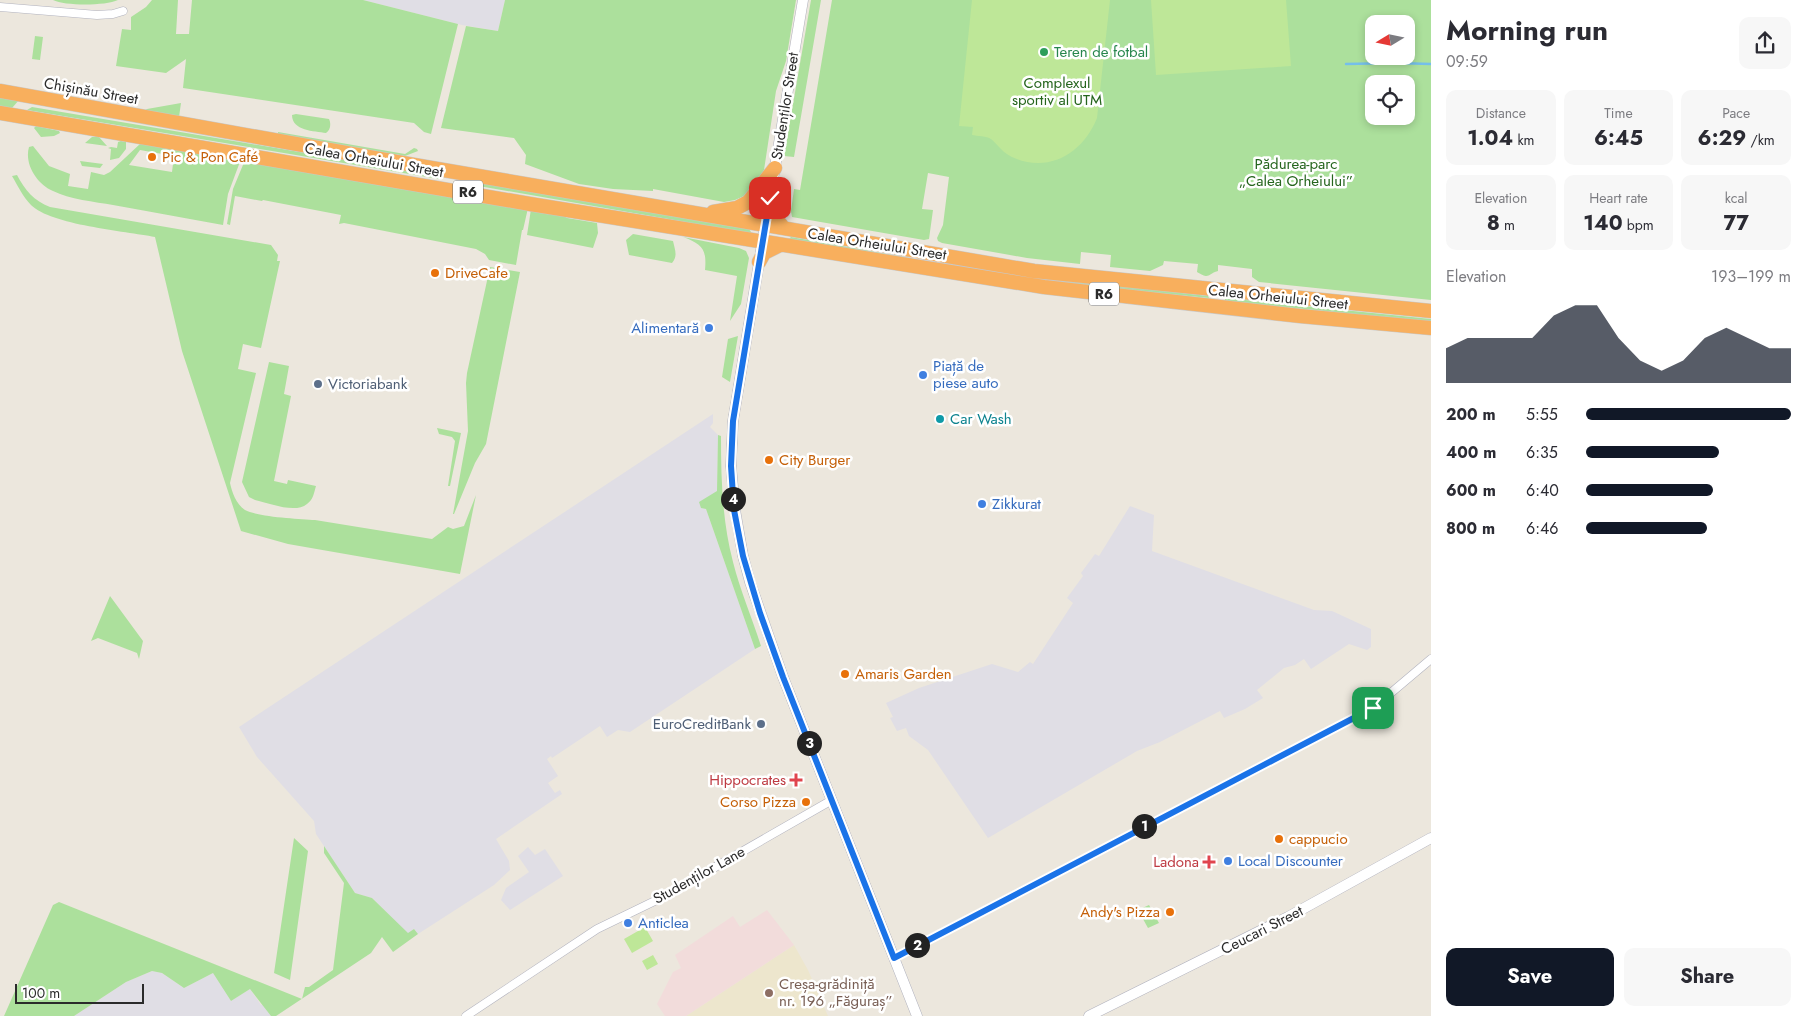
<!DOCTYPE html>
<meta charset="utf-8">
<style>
body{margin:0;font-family:Jost,sans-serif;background:#f7f7f7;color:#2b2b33;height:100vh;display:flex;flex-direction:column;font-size:19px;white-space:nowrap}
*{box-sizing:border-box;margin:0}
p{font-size:16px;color:#7c7c81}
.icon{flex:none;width:28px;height:28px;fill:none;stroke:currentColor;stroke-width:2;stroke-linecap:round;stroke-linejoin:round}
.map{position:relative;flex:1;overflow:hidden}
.side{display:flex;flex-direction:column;background:#fff;width:375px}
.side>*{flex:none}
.needle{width:32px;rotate:260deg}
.controls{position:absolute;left:1365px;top:15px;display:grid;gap:10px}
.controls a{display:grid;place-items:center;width:50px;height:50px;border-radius:10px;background:#fff;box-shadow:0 2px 8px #0003;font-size:25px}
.scale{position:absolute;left:15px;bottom:12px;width:129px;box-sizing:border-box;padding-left:5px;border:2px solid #2b2b2b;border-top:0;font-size:14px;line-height:18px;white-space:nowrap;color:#2b2b2b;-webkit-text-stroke:4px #fff;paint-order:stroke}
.pin{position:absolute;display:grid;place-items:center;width:42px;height:42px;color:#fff;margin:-21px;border-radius:10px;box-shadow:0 2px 8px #0006}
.km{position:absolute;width:25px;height:25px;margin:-12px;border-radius:50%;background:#222;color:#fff;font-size:14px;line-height:25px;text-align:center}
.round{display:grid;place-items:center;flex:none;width:52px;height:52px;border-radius:10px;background:#f7f7f7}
.head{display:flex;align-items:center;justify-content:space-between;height:85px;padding:0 15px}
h1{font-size:28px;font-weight:700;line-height:38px}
.figures{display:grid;grid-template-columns:repeat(3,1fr);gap:8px;height:85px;padding:5px 15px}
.figures div{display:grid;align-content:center;border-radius:10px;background:#f7f7f7;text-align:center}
.figures b{font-size:21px;font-weight:700}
.figures small{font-size:14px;font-weight:400}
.figures p{font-size:14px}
.chart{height:140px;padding:10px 15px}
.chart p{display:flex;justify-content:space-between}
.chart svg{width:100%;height:90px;margin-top:5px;fill:#111827;opacity:.7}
.button{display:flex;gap:10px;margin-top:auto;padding:10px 15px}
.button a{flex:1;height:58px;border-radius:10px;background:#111827;color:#fff;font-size:20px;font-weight:700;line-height:58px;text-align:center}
.button a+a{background:#f7f7f7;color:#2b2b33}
ul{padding:0 15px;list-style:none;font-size:16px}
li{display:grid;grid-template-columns:80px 60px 1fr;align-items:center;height:38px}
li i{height:12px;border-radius:6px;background:#111827}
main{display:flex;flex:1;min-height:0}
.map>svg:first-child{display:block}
</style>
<main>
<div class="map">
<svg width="1431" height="1016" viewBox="0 0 1431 1016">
<rect width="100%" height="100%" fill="#ece7dd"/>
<path fill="#e0dee5" d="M363 0H505L498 31 462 25Z
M713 414V423L710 427 718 435 717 491 701 508 706 509 755 649 630 732 618 730 607 737 600 726 552 758 551 756 547 759 558 776 548 783 555 793 560 790 562 794 496 839 509 861 510 870 494 885 418 934 414 929 408 934 372 898 355 893 316 834 314 821 257 757 239 727Z
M1130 506 1154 515 1152 551 1314 610 1332 611 1371 629V647L1367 650 1349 644 1311 669 1304 659 1295 665 1284 668 1257 690 1263 698 1245 709 1224 718 1220 711 1160 742 1137 751 988 838 928 750 909 736 906 728 897 731 890 718 893 717 886 703 919 688 992 664 1018 672 1030 662 1033 664 1073 603 1067 598 1083 576 1081 573 1095 554 1099 556Z
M528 847 535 855 545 849 563 876 510 910 501 900 506 888 529 872 518 856Z
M152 971 162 973 184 988 213 973 231 1001 250 989 261 1005 263 1004 271 1016H74L126 982Z"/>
<path fill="#ede6cd" d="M794 945 808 970 828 1016H686Z"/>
<path fill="#f2dcdb" d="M767 910 794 945 686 1016H665L657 1004 673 972 681 968 675 955 733 916 740 927Z"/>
<path fill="#ace09c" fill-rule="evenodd" d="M53 0H118C105 6 65 6 53 0Z
M152 0H178L176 34H189L192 0H363L458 24 431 134 424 132 414 123 183 88 186 59 166 73 116 66 122 29 131 30V17L146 7Z
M505 0H796L786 61 776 91 764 170 759 184 747 198 744 196 735 200 724 202 653 189V191L613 189 579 184 525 164 526 155 514 138 441 128 466 26 498 31Z
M811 0H821L794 157 784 156Z
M832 0H1431V300L1259 282 1252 277V269L1218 265V271C1207 274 1210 280 1197 272L1198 264 1164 261 1163 265 1150 271 1110 267 1111 255 1081 252 1080 264 1027 258 942 243 938 241 937 238 943 225 949 177 928 173 922 209 933 210 929 239 924 240 792 217 791 211 794 189 800 190ZM1374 24H1406V56H1374ZM1374 84H1406V116H1374Z
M35 36 43 37 40 60 32 59Z
M0 97 19 100 12 108 0 106Z
M181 103 179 117 143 111 147 109Z
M32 107 442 176 439 179 27 110Z
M296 114 329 119C331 123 331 130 326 133 314 131 292 131 292 115Z
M36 126 59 131 60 133 54 136 41 137 34 128Z
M278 132 405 154 414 148 417 149 418 151 405 156 278 134Z
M92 137H99L107 146 85 143Z
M121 141 126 142V149L119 158 110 160 111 149 108 148 111 147 117 148 118 142Z
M141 143 241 159 228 194 223 225C186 218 150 212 113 205 95 202 69 199 53 191 37 184 24 164 29 147L33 146 49 166 70 174 68 186 88 189 91 172 104 175 110 172ZM140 150 174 156 172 172 129 165Z
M245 160 528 208 523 230H522L516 265 489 260 485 254 476 249 344 223 339 224 341 215 263 200 262 201 235 196 230 225 227 224 233 189Z
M80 161 103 164 100 168 82 166Z
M17 175C25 190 34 201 50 207L271 245 278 255 277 261H280L261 348 243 344 238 369 256 373 230 483C232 492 236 504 245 510 258 517 299 519 315 520L432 539 448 527 453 529 464 526 476 495 460 574 288 544 241 531 182 351 155 237C125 231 51 225 31 205 23 197 18 186 12 176Z
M474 182 749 229 751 232 748 233 473 185 472 183Z
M531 209 562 214 567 218 597 223 598 233 593 248 527 235Z
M633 234 673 241C675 250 678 256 672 263L629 255 626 240Z
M683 237 739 248 746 251 749 258 741 304 730 321 737 276 705 270C707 249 702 244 683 237Z
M791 237 910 258 913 259 789 239Z
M939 263 1000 272 1208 296 1209 298 1075 285 939 266Z
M490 267 520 272 486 444 475 463 454 514H453L468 431 466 383 467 373Z
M1225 298 1431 319V322L1225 301Z
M738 336 730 382 722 377 728 339Z
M269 362 289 366 284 394 291 396 274 481 287 484 288 480 316 486C314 493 313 500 307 504 295 514 269 503 255 500L249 497 242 482Z
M437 428 461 433 450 486H448L455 441 452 437 439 434Z
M718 435 721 436C721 478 722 520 733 562 740 590 752 618 761 646L755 649 706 509 701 508 699 502 717 491Z
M110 596 143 641 139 659 137 653 98 638 91 641Z
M294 838 308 851 290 980 274 973Z
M324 846 355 893 372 898 408 933 414 929 418 934 393 952 382 937 371 953 276 1016H271L250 989 231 1001 213 973 184 988 162 973 152 971 126 982 74 1016H4L53 905 59 902 302 999 305 987H309L333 970 344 883 324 853Z
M1149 905 1159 923 1148 928 1138 910Z"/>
<path fill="#bee798" d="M972 0H1110L1097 118C1083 153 1049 174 1012 157 1003 153 998 145 991 139 987 136 977 136 972 135L973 127 959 126Z
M1151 0H1286L1291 66 1156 75Z
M645 927 653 941 632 953 624 939Z
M653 955 658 964 647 970 642 961Z"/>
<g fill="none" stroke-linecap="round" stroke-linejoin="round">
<path stroke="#75bfea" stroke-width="2.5" d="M1346 64 1395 63 1431 64"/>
<g stroke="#b1b2be" stroke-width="9">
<path id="street" d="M0 7 97 15 113 14 123 11
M894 958 1373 708 1431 659
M466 1016 597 929 663 897 832 800"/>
</g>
<g stroke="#b1b2be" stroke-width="11">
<path id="secondary" d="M769 203 803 0
M766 220 733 421 731 466 735 510 743 556 750 582 783 677 917 1016
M1089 1016 1288 917 1431 838"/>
</g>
<g stroke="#c8c8c8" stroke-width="15">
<path id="highway" d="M0 91 414 165 1034 271 1431 311
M0 113 530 204 1044 287 1300 316 1431 328
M770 198 772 214 783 227
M713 212 737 208 748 202 775 168
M759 262 764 253 780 245"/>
</g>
<use href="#street" stroke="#fff" stroke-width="8"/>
<use href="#secondary" stroke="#fff" stroke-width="10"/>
<use href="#highway" stroke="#f8af5d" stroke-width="14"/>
</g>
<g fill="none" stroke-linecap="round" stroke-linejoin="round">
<g stroke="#fff" stroke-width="10">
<path id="route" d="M770 198 733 421 731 466 734 510 743 556 760 613 783 677 894 958 1373 708"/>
</g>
<use href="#route" stroke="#1a73e8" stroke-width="6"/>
</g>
<circle fill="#2e9e5b" stroke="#fff" stroke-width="2" cx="1044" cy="52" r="5"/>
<g fill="#e8710a" stroke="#fff" stroke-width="2">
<circle cx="152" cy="157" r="5"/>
<circle cx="435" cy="273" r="5"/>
<circle cx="769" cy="460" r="5"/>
<circle cx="845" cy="674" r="5"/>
<circle cx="806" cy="802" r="5"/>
<circle cx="1279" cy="839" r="5"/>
<circle cx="1170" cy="912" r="5"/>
</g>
<g fill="#3f7fe0" stroke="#fff" stroke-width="2">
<circle cx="709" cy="328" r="5"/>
<circle cx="923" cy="375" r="5"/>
<circle cx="982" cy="504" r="5"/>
<circle cx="1228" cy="861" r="5"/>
<circle cx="628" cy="923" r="5"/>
</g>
<g fill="#5c6f8a" stroke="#fff" stroke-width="2">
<circle cx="318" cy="384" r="5"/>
<circle cx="761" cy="724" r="5"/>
</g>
<circle fill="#0f9aa8" stroke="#fff" stroke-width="2" cx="940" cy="419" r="5"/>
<g fill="#e0444e" stroke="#fff" stroke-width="2">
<path d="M793.5 772.5h5v5h5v5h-5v5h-5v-5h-5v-5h5z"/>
<path d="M1206.5 854.5h5v5h5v5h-5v5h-5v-5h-5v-5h5z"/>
</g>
<circle fill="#8d6e63" stroke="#fff" stroke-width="2" cx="769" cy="993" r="5"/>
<g text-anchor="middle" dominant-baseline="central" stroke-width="5" stroke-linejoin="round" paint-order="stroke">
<g fill="#fff" stroke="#6b6b6b" stroke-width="1">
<rect x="453" y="180.5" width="30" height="23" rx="4"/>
<rect x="1089" y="282.5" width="30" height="23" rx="4"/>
</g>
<g font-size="14" font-weight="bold" fill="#2b2b2b">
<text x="468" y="192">R6</text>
<text x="1104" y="294">R6</text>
</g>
<g font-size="15" fill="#27864d" stroke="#fff" text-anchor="start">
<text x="1054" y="52">Teren de fotbal</text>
</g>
<g font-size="15" fill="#25651d" stroke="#fff">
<text x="1057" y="83">Complexul<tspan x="1057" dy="17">sportiv al UTM</tspan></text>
<text x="1296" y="164">Pădurea-parc<tspan x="1296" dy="17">„Calea Orheiului”</tspan></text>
</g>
<g font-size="15" fill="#2b2b2b" stroke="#fff">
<text transform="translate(91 91) rotate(10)">Chișinău Street</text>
<text transform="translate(785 106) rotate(-81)">Studenților Street</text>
<text transform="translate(374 160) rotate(10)">Calea Orheiului Street</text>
<text transform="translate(877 244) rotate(9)">Calea Orheiului Street</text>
<text transform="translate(1278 297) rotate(6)">Calea Orheiului Street</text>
<text transform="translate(699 875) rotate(-29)">Studenților Lane</text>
<text transform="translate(1262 930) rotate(-27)">Ceucari Street</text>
</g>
<g font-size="15" fill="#c56008" stroke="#fff" text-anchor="start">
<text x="162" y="157">Pic &amp; Pon Café</text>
<text x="445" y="273">DriveCafe</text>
<text x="779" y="460">City Burger</text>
<text x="855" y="674">Amaris Garden</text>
<text x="796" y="802" text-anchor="end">Corso Pizza</text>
<text x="1289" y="839">cappucio</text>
<text x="1160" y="912" text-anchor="end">Andy's Pizza</text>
</g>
<g font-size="15" fill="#366cbe" stroke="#fff" text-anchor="start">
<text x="699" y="328" text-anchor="end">Alimentară</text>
<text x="933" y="366">Piață de<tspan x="933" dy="17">piese auto</tspan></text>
<text x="992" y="504">Zikkurat</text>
<text x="1238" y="861">Local Discounter</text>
<text x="638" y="923">Anticlea</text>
</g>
<g font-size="15" fill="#4e5e75" stroke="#fff" text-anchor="start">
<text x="328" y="384">Victoriabank</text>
<text x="751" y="724" text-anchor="end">EuroCreditBank</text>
</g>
<g font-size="15" fill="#0d838f" stroke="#fff" text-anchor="start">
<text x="950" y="419">Car Wash</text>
</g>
<g font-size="15" fill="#be3a42" stroke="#fff" text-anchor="end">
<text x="786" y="780">Hippocrates</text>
<text x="1199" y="862">Ladona</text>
</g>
<g font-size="15" fill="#785e54" stroke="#fff" text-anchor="start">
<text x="779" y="984">Creșa-grădiniță<tspan x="779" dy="17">nr. 196 „Făguraș”</tspan></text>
</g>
</g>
</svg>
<div class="controls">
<a><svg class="needle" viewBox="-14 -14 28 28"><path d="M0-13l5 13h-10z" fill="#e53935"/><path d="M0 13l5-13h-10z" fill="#7c7c81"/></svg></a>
<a><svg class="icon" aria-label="locate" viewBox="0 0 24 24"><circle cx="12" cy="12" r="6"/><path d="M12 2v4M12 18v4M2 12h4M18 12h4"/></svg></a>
</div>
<div class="scale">100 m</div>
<div class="pin" style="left:1373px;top:708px;background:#1e9e55"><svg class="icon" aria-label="arrive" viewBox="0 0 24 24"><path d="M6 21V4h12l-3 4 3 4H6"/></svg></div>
<div class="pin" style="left:770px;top:198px;background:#d93025"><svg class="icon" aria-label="check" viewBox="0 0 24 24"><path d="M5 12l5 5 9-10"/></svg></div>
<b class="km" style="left:1144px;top:826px">1</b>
<b class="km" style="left:917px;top:945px">2</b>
<b class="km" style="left:809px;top:743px">3</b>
<b class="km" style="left:733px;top:499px">4</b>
</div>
<section class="side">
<div class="head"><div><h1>Morning run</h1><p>09:59</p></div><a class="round"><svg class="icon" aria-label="share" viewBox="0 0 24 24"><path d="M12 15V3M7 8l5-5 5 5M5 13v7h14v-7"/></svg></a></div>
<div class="figures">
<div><p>Distance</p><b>1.04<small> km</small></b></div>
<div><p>Time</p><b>6:45</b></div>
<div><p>Pace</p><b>6:29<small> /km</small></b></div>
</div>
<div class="figures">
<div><p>Elevation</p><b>8<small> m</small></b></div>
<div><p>Heart rate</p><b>140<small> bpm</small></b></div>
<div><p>kcal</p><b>77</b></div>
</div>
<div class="chart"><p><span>Elevation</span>193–199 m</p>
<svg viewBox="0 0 160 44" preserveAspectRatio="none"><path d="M0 44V27L10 22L20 22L30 22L40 22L50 11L60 6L70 6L80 22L90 33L100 38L110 33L120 22L130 17L140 22L150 27L160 27V44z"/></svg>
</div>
<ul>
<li><b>200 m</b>5:55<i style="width:100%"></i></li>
<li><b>400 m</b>6:35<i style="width:65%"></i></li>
<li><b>600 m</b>6:40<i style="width:62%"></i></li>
<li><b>800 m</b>6:46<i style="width:59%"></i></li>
</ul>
<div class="button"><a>Save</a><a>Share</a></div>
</section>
</main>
